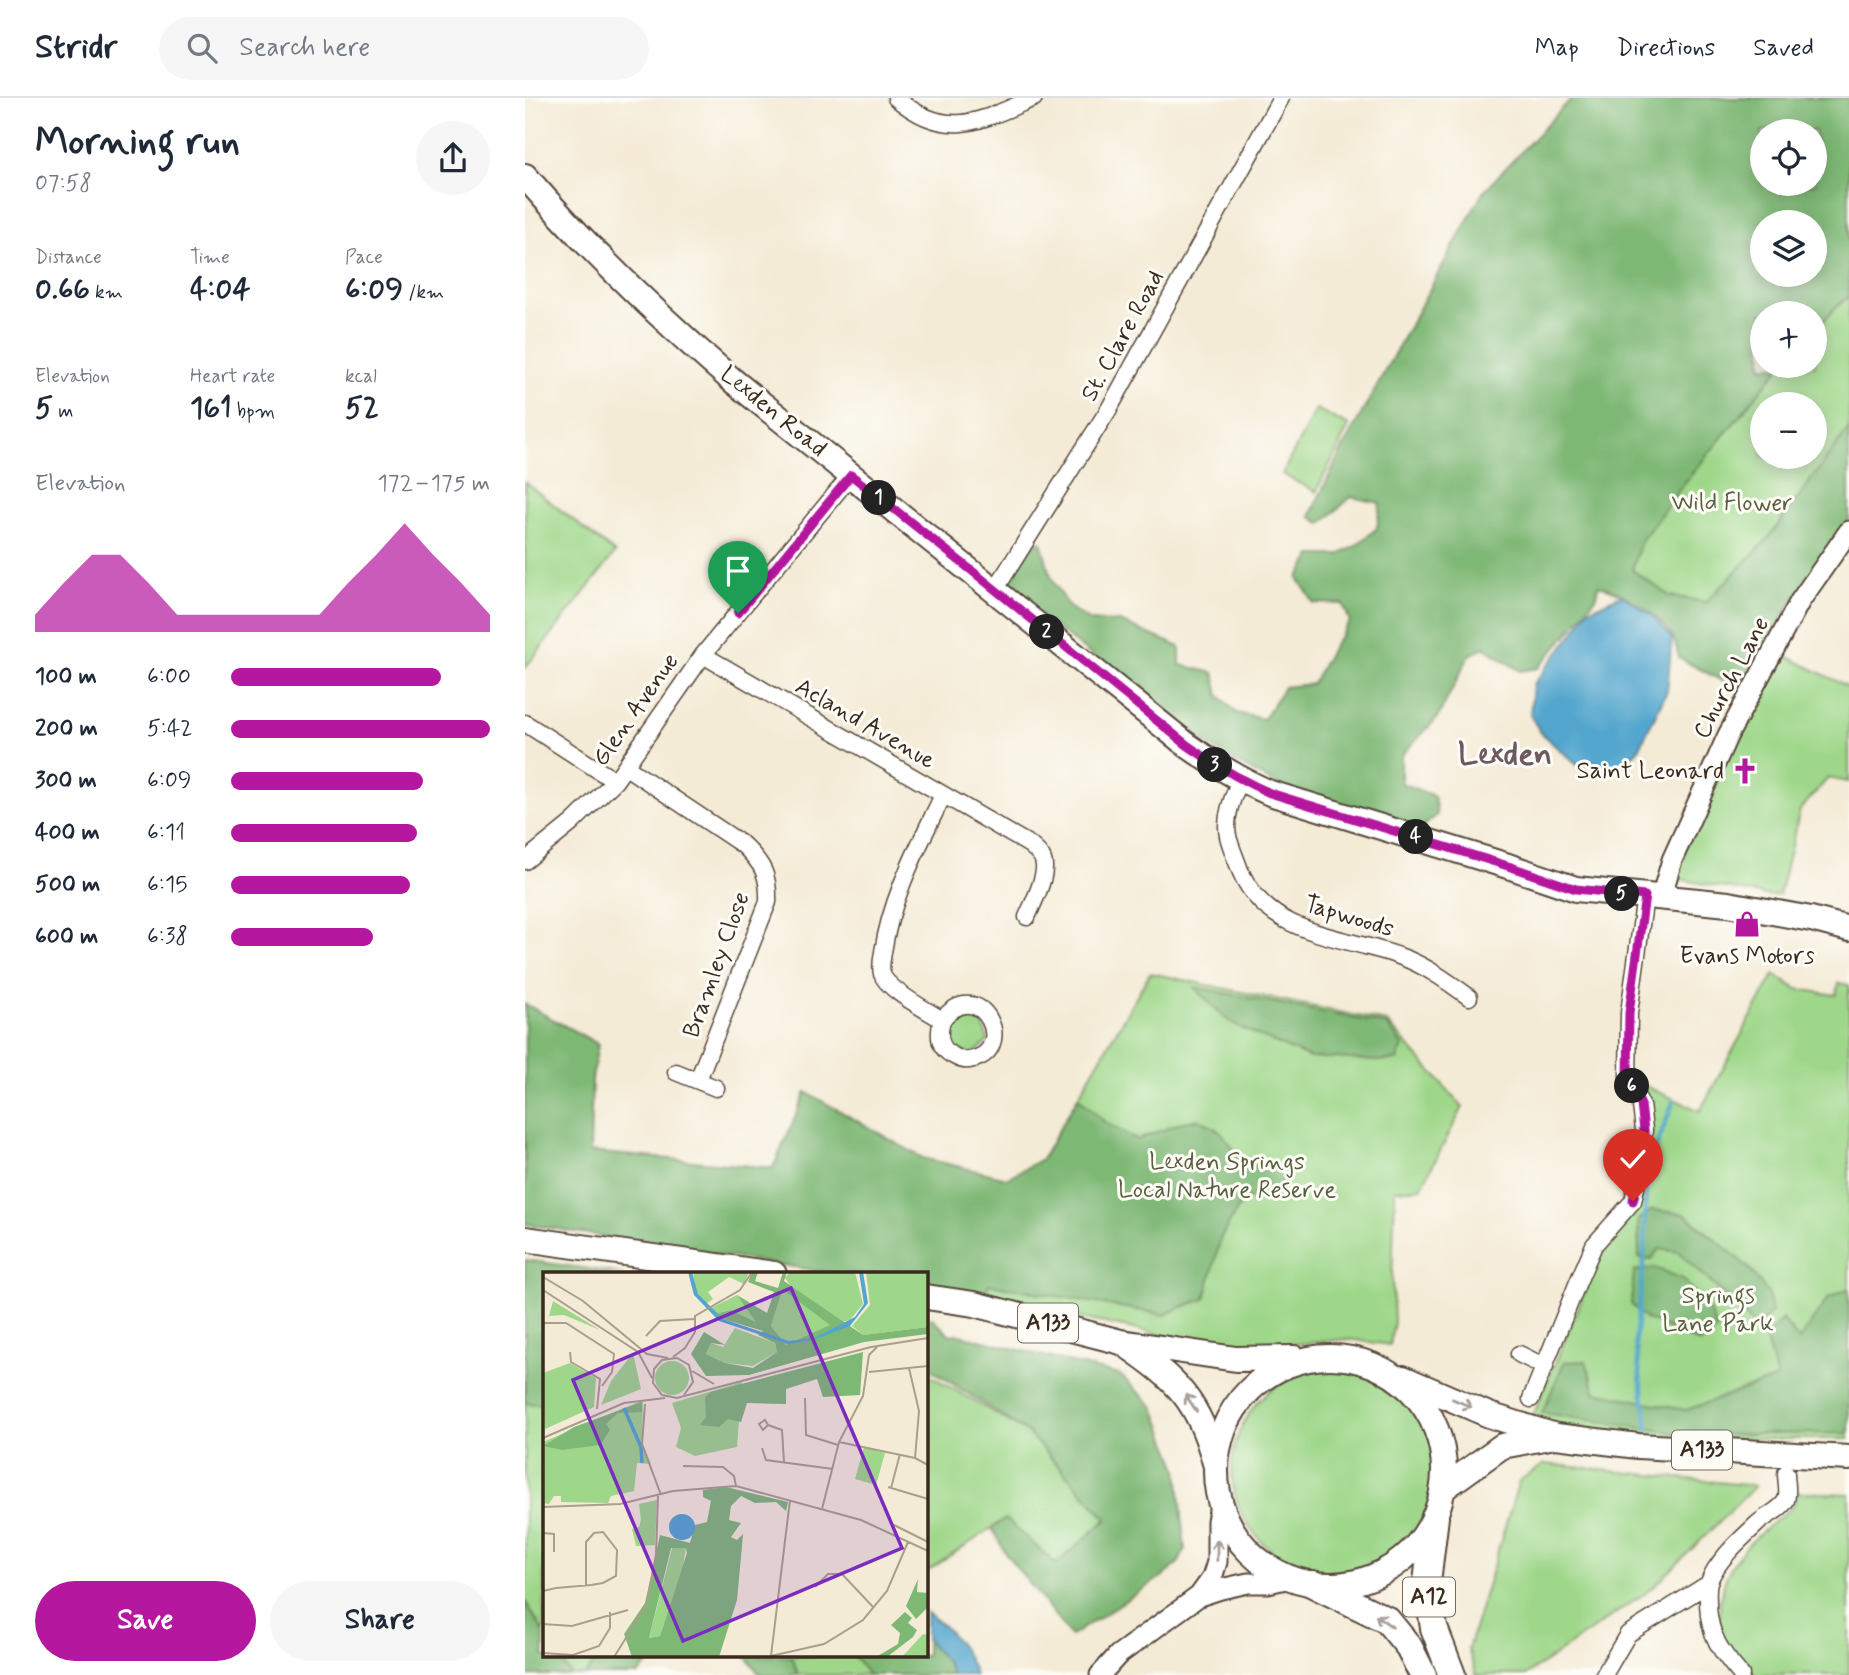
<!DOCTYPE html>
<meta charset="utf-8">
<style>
body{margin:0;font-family:Mynerve,sans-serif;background:#f6f6f7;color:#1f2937;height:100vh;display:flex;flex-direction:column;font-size:26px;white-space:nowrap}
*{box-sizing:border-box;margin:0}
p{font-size:23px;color:#747a83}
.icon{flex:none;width:38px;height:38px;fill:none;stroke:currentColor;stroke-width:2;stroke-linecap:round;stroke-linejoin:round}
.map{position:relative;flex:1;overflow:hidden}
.sheet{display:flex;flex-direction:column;background:#fff;width:525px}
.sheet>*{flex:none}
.tools{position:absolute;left:1225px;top:21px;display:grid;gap:14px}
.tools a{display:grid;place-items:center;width:77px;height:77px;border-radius:50%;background:#fff;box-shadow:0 4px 18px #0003;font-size:35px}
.pin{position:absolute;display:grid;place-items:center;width:60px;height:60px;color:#fff;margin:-72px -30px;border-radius:50% 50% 50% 0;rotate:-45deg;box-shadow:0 0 7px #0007}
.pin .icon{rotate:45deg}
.km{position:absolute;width:35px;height:35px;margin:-18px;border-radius:50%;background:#222;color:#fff;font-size:19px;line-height:35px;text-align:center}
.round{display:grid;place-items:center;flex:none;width:74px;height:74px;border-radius:37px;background:#f6f6f7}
.head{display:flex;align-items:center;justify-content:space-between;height:119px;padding:0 35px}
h1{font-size:38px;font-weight:800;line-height:52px}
.metrics{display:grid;grid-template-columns:repeat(3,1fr);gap:10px;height:119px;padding:7px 35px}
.metrics div{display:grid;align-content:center}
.metrics b{font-size:30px;font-weight:800}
.metrics small{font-size:19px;font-weight:400}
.metrics p{font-size:19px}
.chart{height:196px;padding:14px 35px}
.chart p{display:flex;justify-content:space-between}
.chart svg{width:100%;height:126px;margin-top:7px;fill:#b5179e;opacity:.7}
.primary-button{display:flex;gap:14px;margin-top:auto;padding:14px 35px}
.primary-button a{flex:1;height:80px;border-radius:42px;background:#b5179e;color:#fff;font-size:28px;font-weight:800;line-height:80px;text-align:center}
.primary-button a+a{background:#f6f6f7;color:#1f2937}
ul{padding:0 35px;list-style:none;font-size:23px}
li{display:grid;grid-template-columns:112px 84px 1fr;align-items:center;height:52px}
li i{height:18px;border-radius:9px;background:#b5179e}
header{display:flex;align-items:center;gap:42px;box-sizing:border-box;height:98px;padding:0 35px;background:#fff;border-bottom:2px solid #e0e1e3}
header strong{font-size:33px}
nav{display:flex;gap:38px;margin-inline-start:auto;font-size:24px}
.search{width:490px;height:63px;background:#f6f6f7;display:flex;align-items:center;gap:18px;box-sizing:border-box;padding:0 24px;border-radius:38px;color:#747a83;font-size:26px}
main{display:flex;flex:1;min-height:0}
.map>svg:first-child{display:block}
</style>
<header>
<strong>Stridr</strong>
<div class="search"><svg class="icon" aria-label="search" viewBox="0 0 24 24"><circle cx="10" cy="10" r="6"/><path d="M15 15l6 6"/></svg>Search here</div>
<nav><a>Map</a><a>Directions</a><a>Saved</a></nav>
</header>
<main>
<section class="sheet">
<div class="head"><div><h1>Morning run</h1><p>07:58</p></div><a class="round"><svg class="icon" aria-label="share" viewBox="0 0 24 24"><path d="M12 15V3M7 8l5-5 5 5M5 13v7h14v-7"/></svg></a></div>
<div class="metrics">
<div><p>Distance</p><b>0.66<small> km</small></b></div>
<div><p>Time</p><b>4:04</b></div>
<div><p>Pace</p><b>6:09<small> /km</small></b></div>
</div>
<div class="metrics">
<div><p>Elevation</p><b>5<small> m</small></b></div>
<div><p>Heart rate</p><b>161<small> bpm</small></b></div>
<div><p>kcal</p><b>52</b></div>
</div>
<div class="chart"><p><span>Elevation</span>172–175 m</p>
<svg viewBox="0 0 160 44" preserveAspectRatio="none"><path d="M0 44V38L10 27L20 17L30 17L40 27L50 38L60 38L70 38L80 38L90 38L100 38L110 27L120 17L130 6L140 17L150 27L160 38V44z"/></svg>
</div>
<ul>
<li><b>100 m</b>6:00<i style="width:81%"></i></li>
<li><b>200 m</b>5:42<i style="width:100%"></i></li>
<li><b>300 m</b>6:09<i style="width:74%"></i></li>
<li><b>400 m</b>6:11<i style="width:72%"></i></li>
<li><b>500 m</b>6:15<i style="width:69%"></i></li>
<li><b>600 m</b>6:38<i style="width:55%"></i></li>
</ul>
<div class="primary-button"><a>Save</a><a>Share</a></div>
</section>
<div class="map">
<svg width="1324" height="1577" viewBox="0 0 1324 1577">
<rect width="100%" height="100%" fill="#fdfcf7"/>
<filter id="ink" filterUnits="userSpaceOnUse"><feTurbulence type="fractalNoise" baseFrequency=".0143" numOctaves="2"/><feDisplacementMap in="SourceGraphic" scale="14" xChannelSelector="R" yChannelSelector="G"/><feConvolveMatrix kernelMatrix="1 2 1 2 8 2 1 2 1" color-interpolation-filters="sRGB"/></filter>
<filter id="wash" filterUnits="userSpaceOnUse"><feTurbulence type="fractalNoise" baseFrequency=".00686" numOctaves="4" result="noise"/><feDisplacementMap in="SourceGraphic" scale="28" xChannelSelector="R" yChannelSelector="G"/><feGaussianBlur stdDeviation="1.57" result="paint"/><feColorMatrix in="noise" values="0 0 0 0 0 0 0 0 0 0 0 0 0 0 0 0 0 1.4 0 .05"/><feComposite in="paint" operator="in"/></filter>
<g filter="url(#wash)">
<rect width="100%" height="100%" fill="#f4ebd6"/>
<path fill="#9ed789" stroke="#6c8054" stroke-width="2" fill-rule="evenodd" d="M1324 198V330L1242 442 1181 504 1145 498 1107 472 1115 443 1160 384 1253 271 1256 268H1290V234L1308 212ZM1237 306H1290V359H1237Z
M791 311 824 328 791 394 757 376Z
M0 384 90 455 0 570Z
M1257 556 1324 589V684L1303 680 1275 712 1254 797 1245 798 1153 781 1151 776 1181 693Z
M625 875 862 924 938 1009 896 1090 870 1092 867 1182 869 1224 865 1247 822 1241 711 1252 458 1200 517 1061Z
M1249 877 1272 891 1311 897 1314 885 1324 887V1341H1144L1006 1323 1076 1155 1105 1109 1119 1032 1103 980 1175 1013Z
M433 913 455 917 463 943 447 958 420 947V923Z
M707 1372a102 102 0 1 1 204 0a102 102 0 1 1-204 0Z
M401 1275 503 1335 582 1421 531 1467 480 1421 401 1474Z
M0 1305 19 1306V1535L0 1503Z
M1020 1366 1230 1388 1129 1489 1001 1577H952L943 1551 994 1383Z
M1270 1394 1324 1396V1577H1225C1215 1567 1201 1550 1197 1537 1195 1532 1196 1525 1195 1520 1191 1465 1231 1439 1269 1407Z
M32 1558H75L60 1577H46Z
M267 1558H329L343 1577H273Z"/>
<path fill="#7eb875" stroke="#5c714a" stroke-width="2" fill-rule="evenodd" d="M1047 0H1324V198L1308 212 1290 234V215H1237V268H1256L1160 384 1116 443 1107 472 1145 498 1181 504 1242 442 1324 330V422L1304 446 1212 591 1154 560C1152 553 1151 544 1147 538 1134 515 1097 494 1073 487L1072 498 1042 537 1013 570 995 573 959 549 944 558 913 619 876 658V685L909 698 912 717 895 731 770 697 712 665 658 630 515 517 482 482 498 453 516 443 526 479 544 509 565 523 595 524 655 549V567L689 575 694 597 711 615 739 621 759 589 787 586 806 552 825 523 818 506 789 505 773 480 787 457H814L832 447 852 430 855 405 826 399 796 426 785 418 814 357 958 94ZM1237 33H1290V86H1237ZM1237 124H1290V177H1237Z
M669 889 862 927 878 948 872 962 852 963 811 960H785L716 930 701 921Z
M0 906 73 946 67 981 65 1054 248 1070 281 994 398 1060 482 1080 517 1061 553 999 582 1026 612 1042 658 1024 675 1021 696 1034 718 1064 738 1071 765 1072 744 1101 719 1100 696 1139 680 1201 657 1209 640 1217 464 1186 458 1200 401 1190V1176H312L0 1126Z
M1127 1112 1160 1116 1224 1170 1243 1195 1247 1214 1231 1230 1212 1209 1153 1154 1134 1151 1126 1162 1114 1160 1113 1122Z
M0 1162 99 1176H19V1306L0 1305Z
M1130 1170 1158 1181 1183 1210 1192 1232 1175 1245 1120 1220 1106 1206 1109 1173Z
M1324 1190V1335L1164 1337 1017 1315 1039 1264 1061 1263 1070 1294 1161 1312 1252 1280 1240 1240 1257 1221 1274 1242 1303 1200Z
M401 1219 407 1220 425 1237 431 1236 595 1277 629 1309 653 1371 660 1452 654 1464 644 1474 546 1538 481 1456 467 1430 480 1421 531 1466 582 1421 503 1335 401 1268Z
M0 1503 19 1535V1558H32L46 1577H0Z
M401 1541 421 1563 427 1577H343L329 1558H401Z
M75 1558H128L113 1577H60Z
M221 1558H267L273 1577H235Z"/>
<path fill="#52a6cd" stroke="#466876" stroke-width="2" d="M1096 497 1127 517 1147 540 1142 593 1114 651 1094 672 1052 667 1016 635 1005 617 1008 587 1050 533 1063 512Z
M401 1514C424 1530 441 1549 450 1577H427L421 1563 401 1541Z"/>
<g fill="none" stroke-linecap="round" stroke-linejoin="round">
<path stroke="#52a6cd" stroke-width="4.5" d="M1123 1332 1110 1243 1119 1164 1121 1086 1129 1055 1149 1002"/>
</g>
</g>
<g filter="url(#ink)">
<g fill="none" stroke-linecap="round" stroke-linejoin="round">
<g stroke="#57473a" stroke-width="19">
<path id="minor" d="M371 0C422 43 455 23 509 0
M470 492 584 311 756 0
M178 557 505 747C509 751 515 755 517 760 525 774 508 805 502 819
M0 625 90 683
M101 669 218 747C238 766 244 777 243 804L173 982
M715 682C708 699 699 719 703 738 705 747 709 756 712 764 736 838 813 836 874 858 900 867 922 883 944 899
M0 763 47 725 90 683 178 557 326 377
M417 922C413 936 413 951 429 958 434 961 439 963 444 962 495 955 456 874 417 922 402 912 362 892 357 876 355 869 357 861 358 854 366 799 394 748 418 697
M151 974 191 990
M994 1256 1020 1269
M1006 1301 1053 1184 1069 1147 1108 1103 1117 1062 1119 1032 1116 1007 1103 980 1104 915 1120 798
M1079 1577 1103 1536 1183 1486
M1216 1577C1196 1554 1184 1538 1183 1506 1183 1499 1182 1491 1184 1484 1191 1463 1216 1441 1232 1426 1240 1418 1256 1412 1261 1402 1264 1395 1261 1383 1261 1375"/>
</g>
<g stroke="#57473a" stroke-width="23">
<path id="tertiary" d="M1136 800 1147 762 1203 637 1275 503 1324 433
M674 1498 687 1480 692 1464V1423L696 1402
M575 1577 593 1557 674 1498 696 1491 723 1485H743L765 1480"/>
</g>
<g stroke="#57473a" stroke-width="28">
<path id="primary" d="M0 78C64 152 133 218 207 282L662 647C689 666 715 682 745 695L983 768 1051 791 1203 806 1286 821 1324 831
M0 1141 249 1176
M401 1199 449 1206 596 1244 711 1261 769 1260
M601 1247C652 1282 674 1303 690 1365
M691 1373a114 114 0 1 1 228 0a114 114 0 1 1-228 0Z
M878 1280 964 1317 1031 1338 1113 1348 1324 1360
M919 1390 977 1348 1030 1338"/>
</g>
<g stroke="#57473a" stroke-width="30">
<path id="trunk" d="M910 1419 902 1484 909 1530 927 1577
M788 1486 862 1522 884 1549 898 1577"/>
</g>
<use href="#minor" stroke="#fff" stroke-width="16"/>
<use href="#tertiary" stroke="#fff" stroke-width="19"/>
<use href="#primary" stroke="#fff" stroke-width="24"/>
<use href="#trunk" stroke="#fff" stroke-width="26"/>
</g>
<defs><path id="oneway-shaft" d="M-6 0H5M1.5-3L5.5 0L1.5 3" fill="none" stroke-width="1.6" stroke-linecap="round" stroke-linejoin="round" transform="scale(1.75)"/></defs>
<g stroke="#a79f9a">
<use href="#oneway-shaft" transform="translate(666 1305) rotate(-124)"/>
<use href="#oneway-shaft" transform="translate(937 1305) rotate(23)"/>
<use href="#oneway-shaft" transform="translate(692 1452) rotate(-89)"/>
<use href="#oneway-shaft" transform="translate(859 1523) rotate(-144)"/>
</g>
</g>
<g fill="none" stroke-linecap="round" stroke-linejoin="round" filter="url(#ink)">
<g stroke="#fff" stroke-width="14">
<path id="route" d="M213 515 326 377 446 472 662 647C689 666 715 682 745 695L983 768 1051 791 1120 798 1104 915 1103 980 1116 1007 1119 1032 1117 1062 1108 1103"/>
</g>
<use href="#route" stroke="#b5179e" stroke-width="9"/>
</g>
<defs>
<g id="church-bare" transform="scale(2.1)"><path d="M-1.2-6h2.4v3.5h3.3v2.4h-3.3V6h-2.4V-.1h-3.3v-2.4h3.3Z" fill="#b5179e" stroke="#fdfcf7" stroke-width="2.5" paint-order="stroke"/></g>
<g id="shop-bare" transform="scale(2.1)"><path d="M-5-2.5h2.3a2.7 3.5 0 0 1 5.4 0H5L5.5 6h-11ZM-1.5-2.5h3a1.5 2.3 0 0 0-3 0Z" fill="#b5179e" stroke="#fdfcf7" stroke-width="2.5" paint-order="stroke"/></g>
</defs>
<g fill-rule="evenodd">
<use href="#church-bare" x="1220" y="673"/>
<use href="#shop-bare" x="1222" y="826"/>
</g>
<g text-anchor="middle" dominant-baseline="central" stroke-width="6" stroke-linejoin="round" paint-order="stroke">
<g fill="#fdfcf7" stroke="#75695f" stroke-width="2">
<rect x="493" y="1205.5" width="60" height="39" rx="5"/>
<rect x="1147" y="1332.5" width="60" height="39" rx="5"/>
<rect x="878" y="1479.5" width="52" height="39" rx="5"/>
</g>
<g font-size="23" font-weight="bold" fill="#3b2a1e">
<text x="523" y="1225">A133</text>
<text x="1177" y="1352">A133</text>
<text x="904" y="1499">A12</text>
</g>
<g font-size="24" fill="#3b2a1e" stroke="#fdfcf7">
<text transform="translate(598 238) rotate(-61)">St. Clare Road</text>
<text transform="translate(248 314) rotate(39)">Lexden Road</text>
<text transform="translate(1207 580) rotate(-62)">Church Lane</text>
<text transform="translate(111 612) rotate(-55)">Glen Avenue</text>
<text transform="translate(340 626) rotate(30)">Acland Avenue</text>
<text transform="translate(824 819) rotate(17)">Tapwoods</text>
<text transform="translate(192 867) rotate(-70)">Bramley Close</text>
</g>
<g font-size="24" fill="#595e3e" stroke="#fdfcf7">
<text x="1207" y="405">Wild Flower</text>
<text x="702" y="1064">Lexden Springs<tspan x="702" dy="28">Local Nature Reserve</tspan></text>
<text x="1193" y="1198">Springs<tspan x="1193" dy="28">Lane Park</tspan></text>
</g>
<g font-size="24" fill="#3b2a1e" stroke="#fdfcf7" text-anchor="end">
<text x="1199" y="673">Saint Leonard</text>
<text x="1222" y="858" text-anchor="middle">Evans Motors</text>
</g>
<g font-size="32" font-weight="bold" fill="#6e595f" stroke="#fdfcf7">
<text x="980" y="657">Lexden</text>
</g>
</g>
<g transform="translate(18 1174)">
<rect width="385" height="385" fill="#f4ebd6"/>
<path d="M150 0H206L201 12 186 5 165 20 170 27 163 32 153 20ZM247 0H312L320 32 307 48 299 50 247 13 242 6ZM323 0H385V55L320 63 309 54 327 33ZM239 18 243 20 288 53 243 74 228 54ZM194 23 213 46V50L188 38 175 41 168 36ZM10 29 57 58 21 43 6 44ZM192 56 232 71 234 80 210 94 182 91 163 82 168 71 180 75ZM90 81 98 117 58 133 68 109ZM112 106a17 17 0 1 1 34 0a17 17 0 1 1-34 0ZM27 91 53 106 51 135 2 157 0 101ZM199 110 194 175 152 184 133 175 138 156 129 131ZM100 128 99 170 108 192 94 191 91 219 68 224 65 231 18 230V224H11L6 232 0 231V170ZM321 175 342 181 333 213 312 207ZM114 228 112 273 93 274 89 257 96 255 98 248 96 232ZM129 276H143L140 294 117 364 106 366ZM380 362 385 363V385H359Z" fill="#9ed789"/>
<path d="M209 0H215L212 9 235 16 240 0H244L241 9 320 63 385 55V62L321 70 206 103 163 104 148 82 161 60 182 73 168 71 163 82 182 91 210 96 234 80 232 71 215 63 220 59 180 47 165 34 175 41 188 38 213 50 194 23 224 41 231 20 205 10ZM239 19 243 20 287 53 243 73 228 54ZM320 80 317 123 280 125 274 107 243 117V132L204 131 198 150 185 147 176 155 157 153 163 145 162 125 168 120ZM99 130V140L75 141 63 152 67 158 57 173 19 178 0 174 31 155ZM183 215 245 230 243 239 233 230 212 231 198 224 188 234 186 248 198 251 188 265 194 268 200 262 199 274 194 328 176 385H89L81 362 102 331 117 263 147 271 152 253 164 250 168 229 160 225V218ZM128 276H143L144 281 117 364 106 366ZM375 307 374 320 385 321V335L373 347 363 334ZM362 340 369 346 365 351 374 358 370 365 344 385H333L355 372 357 361 348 353Z" fill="#7eb875" fill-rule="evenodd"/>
<path d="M145 0H149L155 22 180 47 246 69 271 66 312 45 321 32 316 0H320L325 31 307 54 273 67 245 72 176 49 151 23ZM126 255a13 13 0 1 1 26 0a13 13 0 1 1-26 0Z" fill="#52a6cd"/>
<path fill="none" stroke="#52a6cd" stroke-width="3.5" d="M81 136 98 175 99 191"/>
<path fill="none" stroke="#aa9e8c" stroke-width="2" d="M0 5 40 29 104 82 125 86M0 18 95 80 109 106M0 51H23L71 82 69 100 59 114M103 64 117 49 151 47M27 80 28 90 57 107 54 137M130 85 142 76 152 60V44L197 18 209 0M366 96 376 139 372 186M149 99 171 112M326 100 385 94M141 123 150 110 146 93 134 86 119 88 111 97 110 111 119 123 134 126 328 75 385 66M262 126 263 163 295 173M102 132 99 172 118 223M225 153 222 148 216 152 220 158 225 153 239 158 241 190M0 166 81 131 122 126M296 170 372 186 385 193M219 176 223 188 290 197M140 194 180 195 191 204 193 214M345 215 385 227M348 216 357 182M247 228 228 384 281 372 320 348 344 319 365 270M0 235 77 232 130 219 193 214 318 248 385 279M279 237 296 170 320 124 326 83 334 75M351 253 385 270M0 261 11 262V280M272 315 285 302H299L331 336M0 319 13 316 48 313 60 311 73 304 74 278 60 260 51 261 43 270V313M0 352 29 354 85 338M0 381 30 383 56 374 67 356V340M71 385 103 334 113 283 115 224"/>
<path fill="#7b2cbf" fill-opacity="0.15" stroke="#7b2cbf" stroke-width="3.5" d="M248 16 359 276 140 369 30 108Z"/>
<rect width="385" height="385" fill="none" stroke="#3b2a1e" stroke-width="3.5"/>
</g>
</svg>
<div class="tools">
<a><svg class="icon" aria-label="locate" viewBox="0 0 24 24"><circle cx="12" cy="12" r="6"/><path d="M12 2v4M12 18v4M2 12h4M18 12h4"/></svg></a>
<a><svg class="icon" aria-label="layers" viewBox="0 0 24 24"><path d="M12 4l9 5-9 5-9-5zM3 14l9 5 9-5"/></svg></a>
<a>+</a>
<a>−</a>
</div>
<div class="pin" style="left:213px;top:515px;background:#1e9e55"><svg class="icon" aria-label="arrive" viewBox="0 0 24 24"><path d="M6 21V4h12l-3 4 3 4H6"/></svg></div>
<div class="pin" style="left:1108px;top:1103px;background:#d93025"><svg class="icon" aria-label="check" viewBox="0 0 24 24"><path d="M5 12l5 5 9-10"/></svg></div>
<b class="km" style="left:354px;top:400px">1</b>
<b class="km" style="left:522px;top:534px">2</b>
<b class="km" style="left:690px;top:667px">3</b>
<b class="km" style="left:891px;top:739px">4</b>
<b class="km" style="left:1097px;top:796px">5</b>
<b class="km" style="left:1107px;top:988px">6</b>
</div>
</main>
